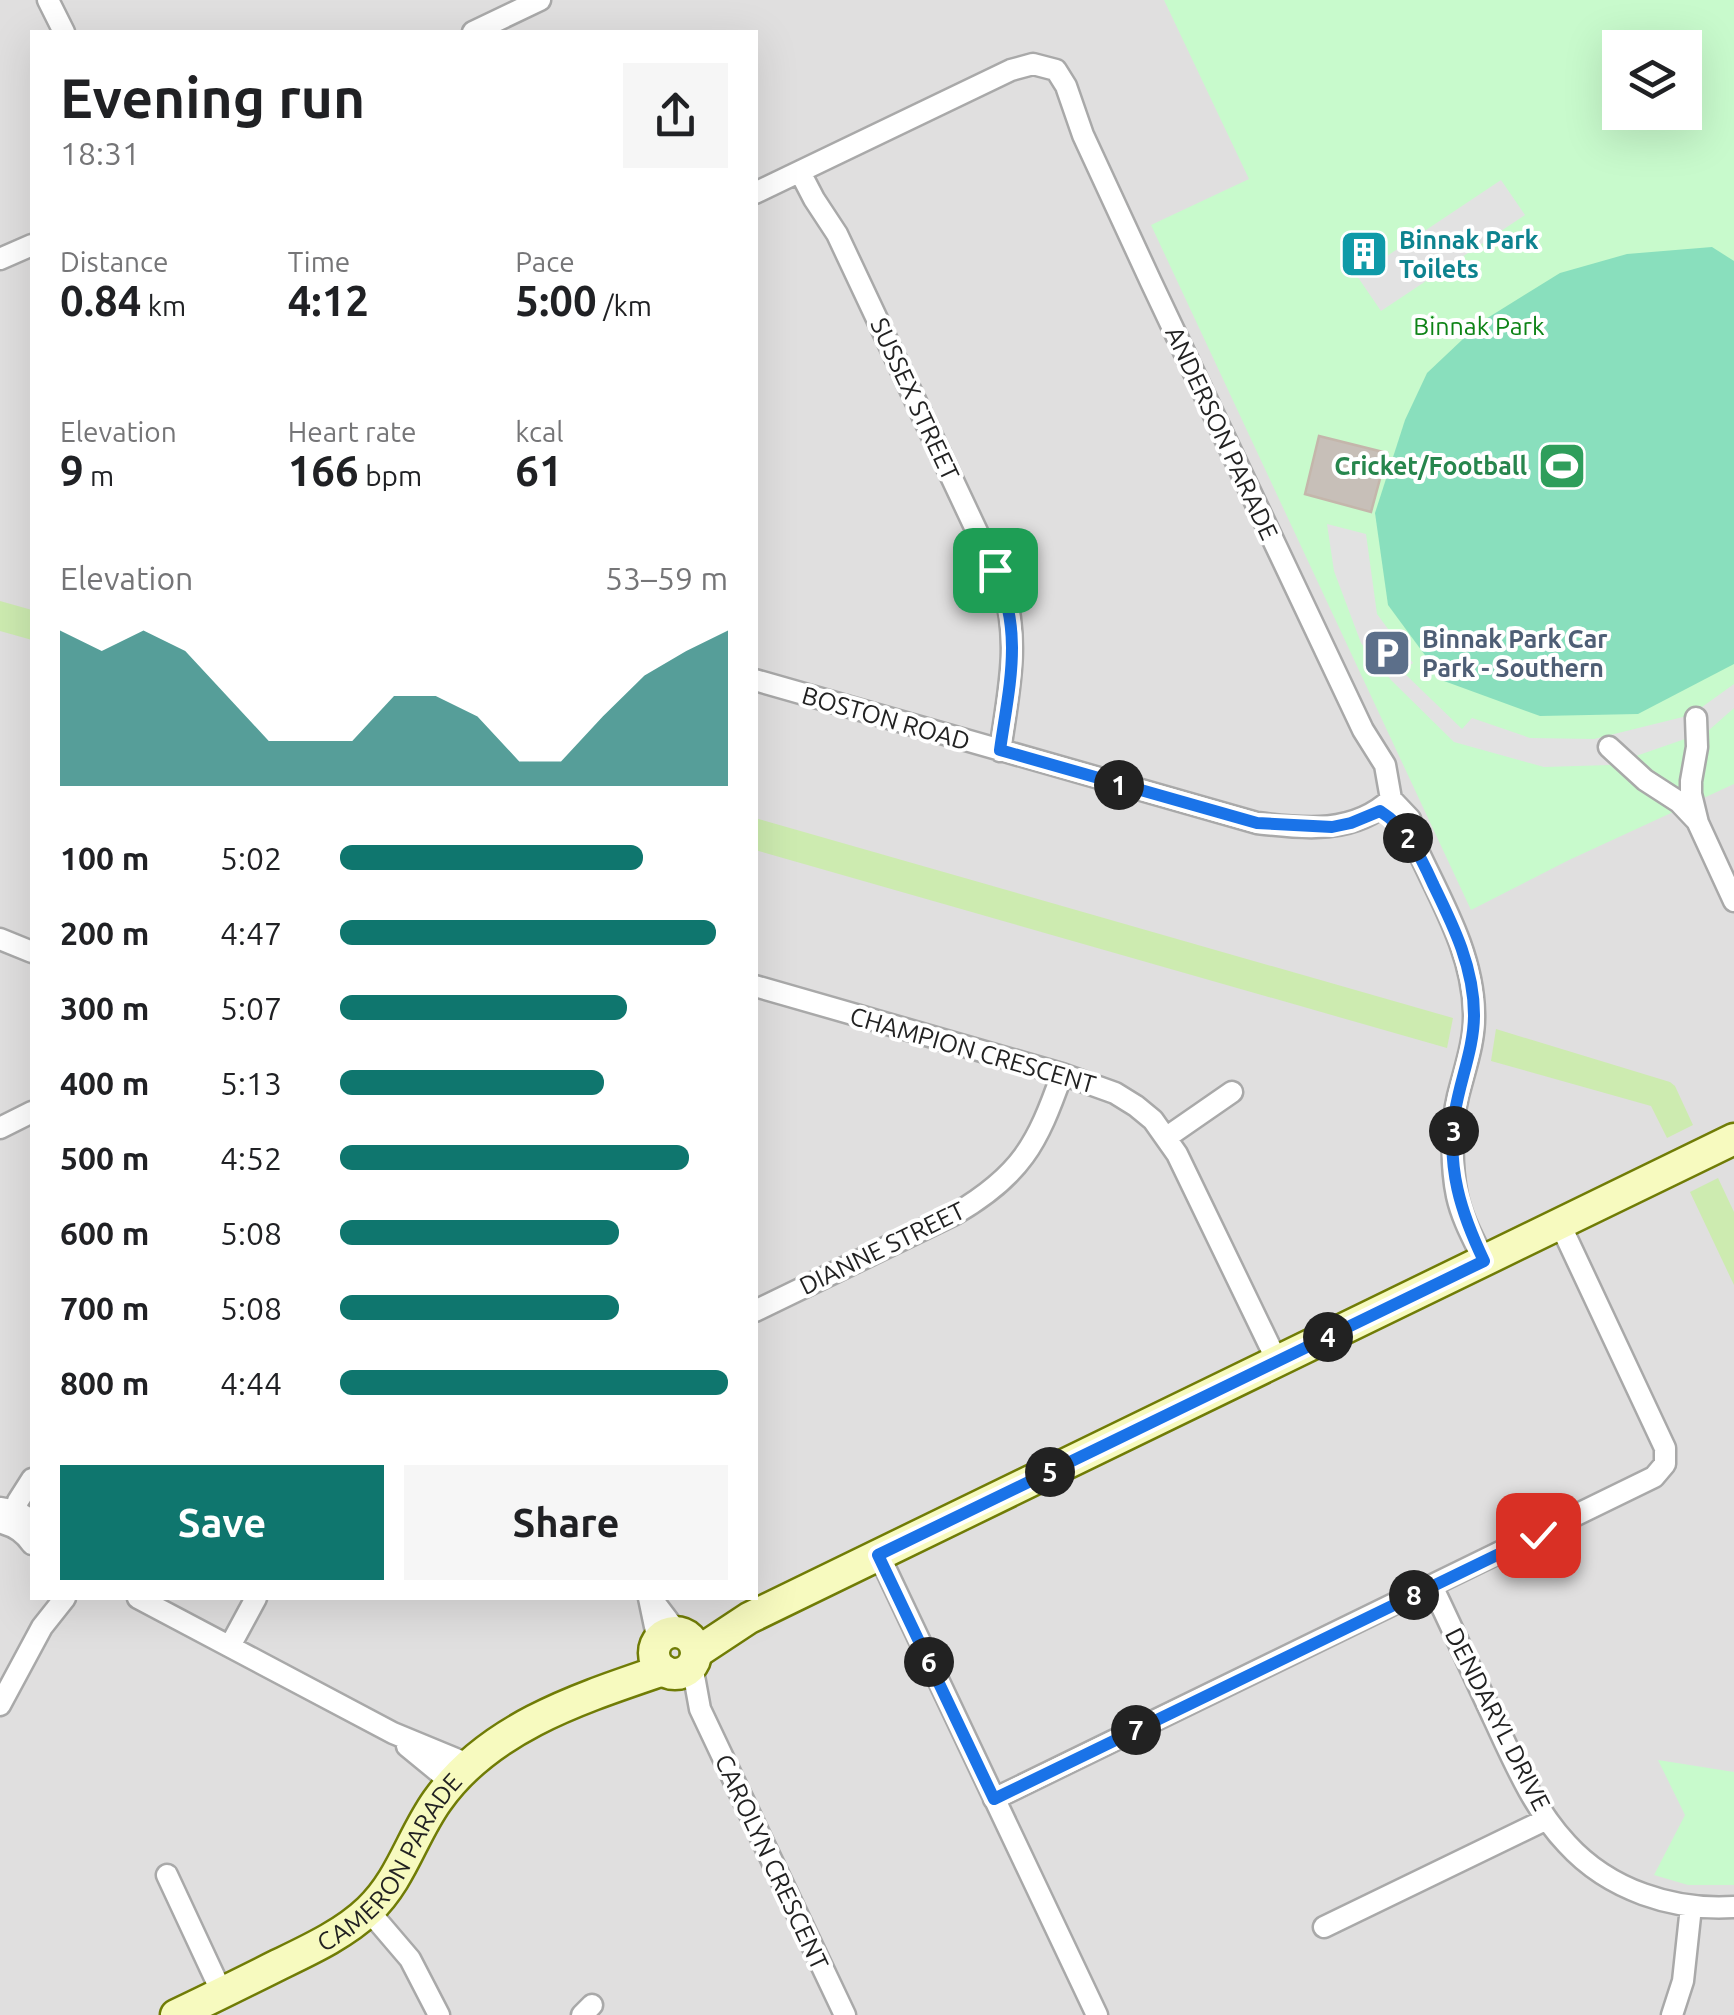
<!DOCTYPE html>
<meta charset="utf-8">
<style>
body{margin:0;font-family:Ubuntu,sans-serif;background:#f6f6f6;color:#202124;height:100vh;display:flex;flex-direction:column;font-size:38px;white-space:nowrap}
*{box-sizing:border-box;margin:0}
p{font-size:32px;color:#757577}
.icon{flex:none;width:55px;height:55px;fill:none;stroke:currentColor;stroke-width:2;stroke-linecap:round;stroke-linejoin:round}
.map{position:relative;flex:1;overflow:hidden}
.panel{position:absolute;left:30px;top:30px;width:728px;height:1570px;display:flex;flex-direction:column;background:#fff;border-radius:0px;box-shadow:0 10px 40px #0002}
.panel>*{flex:none}
.fabs{position:absolute;left:1602px;top:30px;display:grid;gap:20px}
.fabs a{display:grid;place-items:center;width:100px;height:100px;border-radius:0px;background:#fff;box-shadow:0 10px 40px #0002;font-size:50px}
.pin{position:absolute;display:grid;place-items:center;width:85px;height:85px;color:#fff;margin:-42px;border-radius:20px;box-shadow:0 5px 15px #0006}
.km{position:absolute;width:50px;height:50px;margin:-25px;border-radius:50%;background:#222;color:#fff;font-size:28px;line-height:50px;text-align:center}
.round{display:grid;place-items:center;flex:none;width:105px;height:105px;border-radius:0px;background:#f6f6f6}
.head{display:flex;align-items:center;justify-content:space-between;height:170px;padding:0 30px}
h1{font-size:55px;font-weight:700;line-height:75px}
.stats{display:grid;grid-template-columns:repeat(3,1fr);gap:15px;height:170px;padding:10px 30px}
.stats div{display:grid;align-content:center}
.stats b{font-size:42px;font-weight:700}
.stats small{font-size:28px;font-weight:400}
.stats p{font-size:28px}
.chart{height:280px;padding:20px 30px}
.chart p{display:flex;justify-content:space-between}
.chart svg{width:100%;height:180px;margin-top:10px;fill:#0f766e;opacity:.7}
.action{display:flex;gap:20px;margin-top:auto;padding:20px 30px}
.action a{flex:1;height:115px;border-radius:0px;background:#0f766e;color:#fff;font-size:40px;font-weight:700;line-height:115px;text-align:center}
.action a+a{background:#f6f6f6;color:#202124}
ul{padding:0 30px;list-style:none;font-size:32px}
li{display:grid;grid-template-columns:160px 120px 1fr;align-items:center;height:75px}
li i{height:25px;border-radius:12px;background:#0f766e}
.map>svg:first-child{display:block}
</style>
<div class="map">
<svg width="1734" height="2015" viewBox="0 0 1734 2015">
<rect width="100%" height="100%" fill="#f2efe9"/>
<path fill="#e0dfdf" fill-rule="evenodd" d="M0 0H1734V2015H0ZM32 32H755V1598H32ZM1620 48H1685V112H1620Z"/>
<path fill="#cdebb0" d="M0 601 32 610V640L0 631Z
M755 818 1453 1018 1447 1048 755 850Z
M1496 1029 1670 1082 1675 1086 1693 1125 1667 1138 1651 1106 1491 1061Z
M1718 1178 1734 1212V1285L1690 1192Z"/>
<path fill="#c8facc" fill-rule="evenodd" d="M1164 0H1734V784L1569 860 1471 910 1151 225 1249 179ZM1620 48H1685V112H1620Z
M1658 1760 1734 1772V1885H1688L1654 1875 1685 1815Z"/>
<path fill="#89dfbd" d="M1712 247 1734 261V664L1638 714 1540 716 1444 681 1388 605 1375 513 1405 420 1427 373 1481 322 1560 273 1627 254Z"/>
<path fill="#e2e2e2" d="M1501 180 1525 215 1381 311 1357 276Z
M1327 524 1366 534 1377 614 1413 663 1402 671 1462 729 1472 718 1530 738 1594 739 1691 715 1734 684V708L1708 731 1610 765 1544 767 1454 742 1391 680 1361 643 1334 571Z"/>
<path fill="#c7bfb8" stroke="#c4b6ab" stroke-width="2.5" d="M1319 436 1387 453 1371 512 1305 494Z"/>
<g fill="none" stroke-linecap="round" stroke-linejoin="round">
<g stroke="#a9a9a9" stroke-width="25">
<path id="street" d="M48 0 64 32
M473 32 540 0
M800 172 814 199 837 234 1004 589C1020 645 1008 694 1000 751
M755 193 1011 70 1033 64 1056 70 1066 86 1083 135 1151 282 1363 730 1385 765 1391 799 1410 819 1419 853
M0 259 32 245
M755 680 1257 823C1304 829 1355 834 1391 799
M1696 718 1697 747 1691 781V794L1698 823 1734 901
M1609 747 1645 780 1679 802 1697 821
M1412 843 1419 853C1443 904 1473 955 1474 1013 1475 1041 1465 1068 1458 1096 1451 1125 1451 1167 1457 1196 1462 1219 1474 1240 1484 1261
M0 939 32 952
M755 986 1062 1074 1115 1093 1136 1106 1153 1120 1177 1154 1277 1361
M0 1128 32 1112
M1167 1137 1232 1092
M755 1311 955 1214C1021 1175 1037 1145 1062 1074
M0 1508C13 1510 23 1513 32 1522
M2 1523C16 1527 24 1533 32 1544
M12 1526 18 1501 32 1479
M879 1555 1097 2015
M1432 1586C1453 1630 1473 1674 1494 1719 1514 1762 1534 1809 1567 1844 1609 1890 1673 1911 1734 1907
M138 1598 393 1733 468 1764
M649 1598 658 1641
M655 1603 677 1632
M230 1646 256 1598
M692 1665 700 1709 845 2015
M0 1705 42 1627 65 1598
M407 1746 452 1783
M994 1799 1654 1477 1665 1464V1448L1560 1224
M167 1875 222 1993
M369 1911 410 1959 439 2015
M1324 1927 1547 1819
M582 2015 592 2005
M1672 2015 1683 1981 1691 1907"/>
</g>
<g stroke="#707c06" stroke-width="35">
<g id="secondary">
<circle cx="675" cy="1653" r="21"/>
<path d="M696 1653 749 1618 1734 1139"/>
<path id="s1" d="M176 2015C210 1999 244 1982 278 1965 309 1950 344 1934 369 1910 401 1880 412 1836 437 1801 489 1727 581 1698 663 1670"/>
</g>
</g>
<use href="#street" stroke="#fff" stroke-width="20"/>
<use href="#secondary" stroke="#f7fabf" stroke-width="30"/>
</g>
<g fill="none" stroke-linecap="round" stroke-linejoin="round">
<g stroke="#fff" stroke-width="20">
<path id="route" d="M995 570C1024 632 1009 686 1000 750L1257 823 1332 827 1351 823 1380 811C1407 828 1420 855 1433 884 1453 925 1474 967 1474 1015 1474 1048 1460 1080 1455 1112 1446 1167 1461 1213 1484 1261L878 1555 994 1799 1538 1535"/>
</g>
<use href="#route" stroke="#1a73e8" stroke-width="12"/>
</g>
<defs>
<g id="building-square" transform="scale(2.5)"><rect x="-9" y="-9" width="18" height="18" rx="4" fill="#0f9aa8" stroke="#fff"/><path d="M-4-6H4V6H1V3H-1V6H-4ZM-2.5-4.3h1.7v1.8h-1.7ZM.8-4.3h1.7v1.8H.8ZM-2.5-1h1.7V.8h-1.7ZM.8-1h1.7V.8H.8Z" fill="#fff"/></g>
<g id="stadium-square" transform="scale(2.5)"><rect x="-9" y="-9" width="18" height="18" rx="4" fill="#2e9e5b" stroke="#fff"/><path d="M0-5a6.5 5 0 1 0 0 10a6.5 5 0 1 0 0-10ZM-3.5-1.8h7v3.6h-7Z" fill="#fff"/></g>
<g id="parking-square" transform="scale(2.5)"><rect x="-9" y="-9" width="18" height="18" rx="4" fill="#5c6f8a" stroke="#fff"/><path d="M-3.5-5.5H1a3.5 3.5 0 0 1 0 7H-1V5.5H-3.5ZM-1-3.4V-.6H.8a1.4 1.4 0 0 0 0-2.8Z" fill="#fff"/></g>
</defs>
<g fill-rule="evenodd">
<use href="#building-square" x="1364" y="254"/>
<use href="#stadium-square" x="1562" y="466"/>
<use href="#parking-square" x="1387" y="653"/>
</g>
<g text-anchor="middle" dominant-baseline="central" stroke-width="8" stroke-linejoin="round" paint-order="stroke">
<g font-size="25" font-weight="bold" fill="#0d838f" stroke="#fff" text-anchor="start">
<text x="1399" y="240">Binnak Park<tspan x="1399" dy="29">Toilets</tspan></text>
</g>
<g font-size="25" fill="#0d8316" stroke="#fff">
<text x="1479" y="326">Binnak Park</text>
</g>
<g font-size="25" fill="#222" stroke="#fff">
<text transform="translate(915 399) rotate(65)">SUSSEX STREET</text>
<text transform="translate(1222 433) rotate(65)">ANDERSON PARADE</text>
<text transform="translate(886 718) rotate(16)">BOSTON ROAD</text>
<text transform="translate(973 1050) rotate(16)">CHAMPION CRESCENT</text>
<text transform="translate(882 1248) rotate(-26)">DIANNE STREET</text>
<text transform="translate(1498 1719) rotate(63)">DENDARYL DRIVE</text>
<text stroke="none"><textPath href="#s1" startOffset="270">CAMERON PARADE</textPath></text>
<text transform="translate(772 1862) rotate(65)">CAROLYN CRESCENT</text>
</g>
<g font-size="25" font-weight="bold" fill="#27864d" stroke="#fff" text-anchor="end">
<text x="1527" y="466">Cricket/Football</text>
</g>
<g font-size="25" font-weight="bold" fill="#4e5e75" stroke="#fff" text-anchor="start">
<text x="1422" y="639">Binnak Park Car<tspan x="1422" dy="29">Park - Southern</tspan></text>
</g>
</g>
</svg>
<div class="fabs">
<a><svg class="icon" aria-label="layers" viewBox="0 0 24 24"><path d="M12 4l9 5-9 5-9-5zM3 14l9 5 9-5"/></svg></a>
</div>
<div class="pin" style="left:995px;top:570px;background:#1e9e55"><svg class="icon" aria-label="arrive" viewBox="0 0 24 24"><path d="M6 21V4h12l-3 4 3 4H6"/></svg></div>
<div class="pin" style="left:1538px;top:1535px;background:#d93025"><svg class="icon" aria-label="check" viewBox="0 0 24 24"><path d="M5 12l5 5 9-10"/></svg></div>
<b class="km" style="left:1119px;top:785px">1</b>
<b class="km" style="left:1408px;top:838px">2</b>
<b class="km" style="left:1454px;top:1131px">3</b>
<b class="km" style="left:1328px;top:1337px">4</b>
<b class="km" style="left:1050px;top:1472px">5</b>
<b class="km" style="left:929px;top:1662px">6</b>
<b class="km" style="left:1136px;top:1730px">7</b>
<b class="km" style="left:1414px;top:1595px">8</b>
<section class="panel">
<div class="head"><div><h1>Evening run</h1><p>18:31</p></div><a class="round"><svg class="icon" aria-label="share" viewBox="0 0 24 24"><path d="M12 15V3M7 8l5-5 5 5M5 13v7h14v-7"/></svg></a></div>
<div class="stats">
<div><p>Distance</p><b>0.84<small> km</small></b></div>
<div><p>Time</p><b>4:12</b></div>
<div><p>Pace</p><b>5:00<small> /km</small></b></div>
</div>
<div class="stats">
<div><p>Elevation</p><b>9<small> m</small></b></div>
<div><p>Heart rate</p><b>166<small> bpm</small></b></div>
<div><p>kcal</p><b>61</b></div>
</div>
<div class="chart"><p><span>Elevation</span>53–59 m</p>
<svg viewBox="0 0 160 44" preserveAspectRatio="none"><path d="M0 44V6L10 11L20 6L30 11L40 22L50 33L60 33L70 33L80 22L90 22L100 27L110 38L120 38L130 27L140 17L150 11L160 6V44z"/></svg>
</div>
<ul>
<li><b>100 m</b>5:02<i style="width:78%"></i></li>
<li><b>200 m</b>4:47<i style="width:97%"></i></li>
<li><b>300 m</b>5:07<i style="width:74%"></i></li>
<li><b>400 m</b>5:13<i style="width:68%"></i></li>
<li><b>500 m</b>4:52<i style="width:90%"></i></li>
<li><b>600 m</b>5:08<i style="width:72%"></i></li>
<li><b>700 m</b>5:08<i style="width:72%"></i></li>
<li><b>800 m</b>4:44<i style="width:100%"></i></li>
</ul>
<div class="action"><a>Save</a><a>Share</a></div>
</section>
</div>
